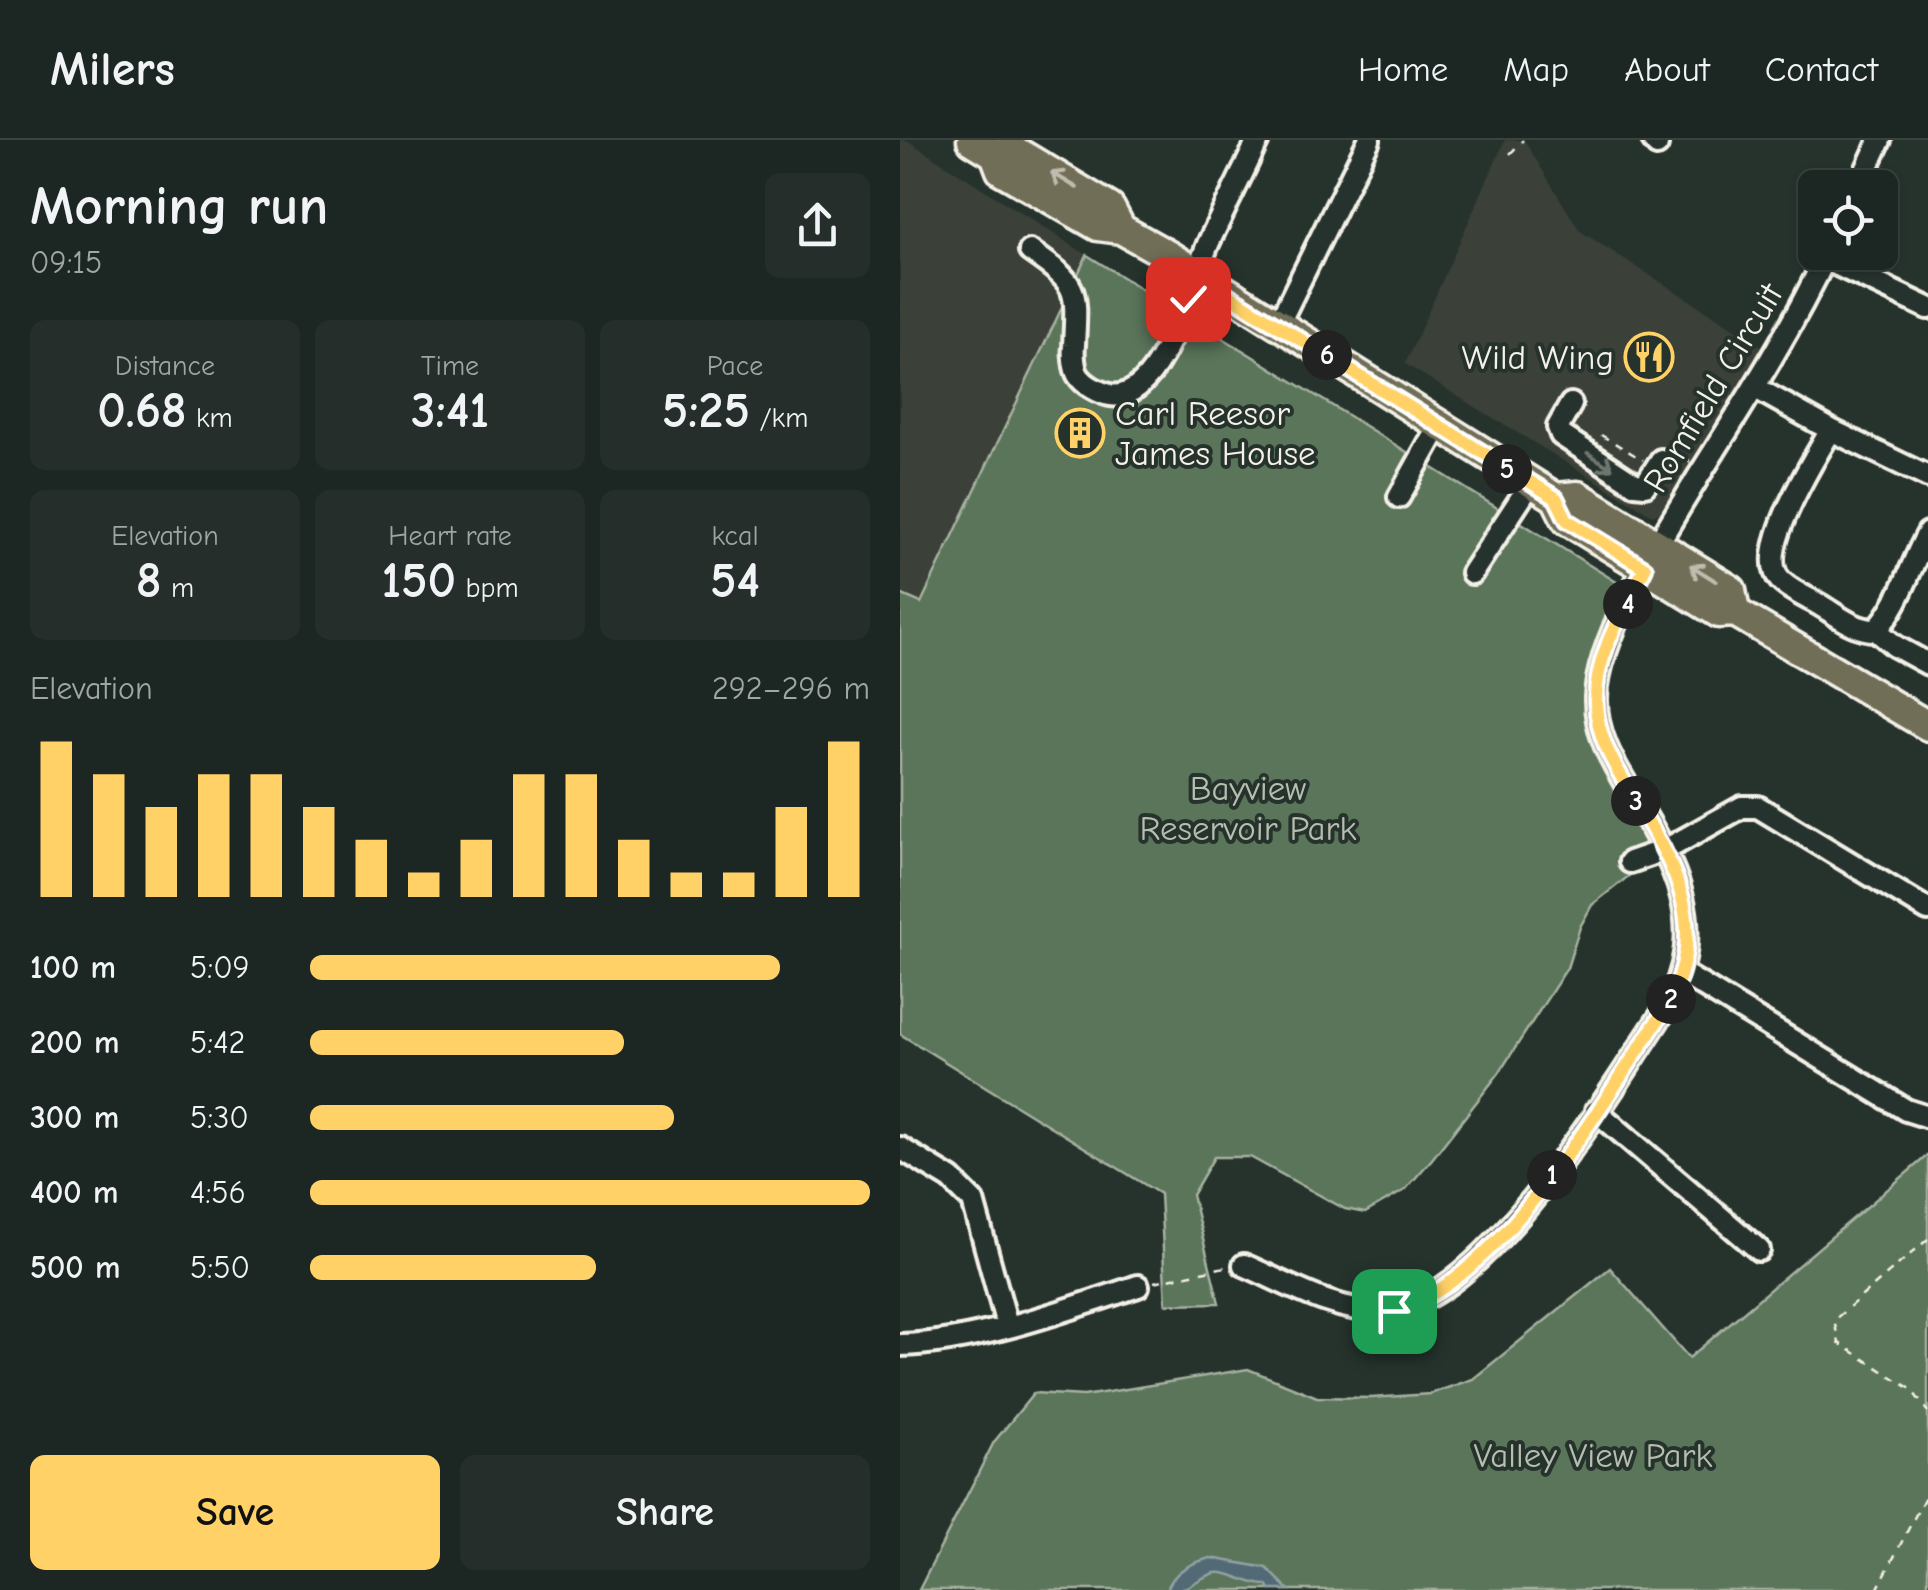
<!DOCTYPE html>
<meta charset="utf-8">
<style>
body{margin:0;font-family:"Comic Neue",sans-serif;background:#252e2a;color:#f1f3f6;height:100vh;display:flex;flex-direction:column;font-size:38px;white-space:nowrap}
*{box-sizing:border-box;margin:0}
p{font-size:32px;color:#a0a5a5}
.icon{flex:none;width:55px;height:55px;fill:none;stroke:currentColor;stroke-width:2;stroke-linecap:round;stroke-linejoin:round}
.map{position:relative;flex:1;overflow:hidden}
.sheet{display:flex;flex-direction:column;background:#1c2622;width:900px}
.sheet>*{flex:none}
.controls{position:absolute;left:898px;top:30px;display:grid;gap:20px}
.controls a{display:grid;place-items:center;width:100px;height:100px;border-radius:15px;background:#1c2622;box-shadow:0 2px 8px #0004,0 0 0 2px #3a4340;font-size:50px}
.pin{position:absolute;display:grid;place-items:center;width:85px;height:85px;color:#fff;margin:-42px;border-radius:20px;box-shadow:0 5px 15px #0006}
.km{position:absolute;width:50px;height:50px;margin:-25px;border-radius:50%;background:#222;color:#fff;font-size:28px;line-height:50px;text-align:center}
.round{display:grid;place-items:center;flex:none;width:105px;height:105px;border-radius:15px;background:#252e2a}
.overview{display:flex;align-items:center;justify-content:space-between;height:170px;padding:0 30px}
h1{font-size:55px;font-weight:700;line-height:75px}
.figures{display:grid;grid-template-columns:repeat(3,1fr);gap:15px;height:170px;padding:10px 30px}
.figures div{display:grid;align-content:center;border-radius:15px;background:#252e2a;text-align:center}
.figures b{font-size:50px;font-weight:700}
.figures small{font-size:28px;font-weight:400}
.figures p{font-size:28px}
.chart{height:280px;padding:20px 30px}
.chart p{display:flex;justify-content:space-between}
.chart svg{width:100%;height:180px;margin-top:10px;stroke:#ffd166;stroke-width:6}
.button{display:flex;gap:20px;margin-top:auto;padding:20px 30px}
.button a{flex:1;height:115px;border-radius:15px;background:#ffd166;color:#111;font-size:40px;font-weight:700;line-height:115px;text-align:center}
.button a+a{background:#252e2a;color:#f1f3f6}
ul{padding:0 30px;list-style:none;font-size:32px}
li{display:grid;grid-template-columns:160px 120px 1fr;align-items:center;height:75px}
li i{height:25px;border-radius:12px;background:#ffd166}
header{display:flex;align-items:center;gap:60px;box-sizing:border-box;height:140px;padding:0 50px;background:#1c2622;border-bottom:2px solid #3a4340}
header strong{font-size:48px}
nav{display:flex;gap:55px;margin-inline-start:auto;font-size:35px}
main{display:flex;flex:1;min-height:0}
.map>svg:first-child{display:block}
</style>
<header>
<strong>Milers</strong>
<nav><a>Home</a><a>Map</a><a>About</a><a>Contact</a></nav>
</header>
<main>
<section class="sheet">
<div class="overview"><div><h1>Morning run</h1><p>09:15</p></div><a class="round"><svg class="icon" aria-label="share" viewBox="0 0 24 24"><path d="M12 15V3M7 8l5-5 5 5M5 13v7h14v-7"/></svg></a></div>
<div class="figures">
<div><p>Distance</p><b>0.68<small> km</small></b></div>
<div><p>Time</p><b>3:41</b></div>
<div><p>Pace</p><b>5:25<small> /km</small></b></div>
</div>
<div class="figures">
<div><p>Elevation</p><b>8<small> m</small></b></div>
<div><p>Heart rate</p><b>150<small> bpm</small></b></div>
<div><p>kcal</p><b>54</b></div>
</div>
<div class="chart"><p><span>Elevation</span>292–296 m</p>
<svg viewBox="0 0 160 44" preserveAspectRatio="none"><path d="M5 44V6M15 44V14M25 44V22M35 44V14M45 44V14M55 44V22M65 44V30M75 44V38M85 44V30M95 44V14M105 44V14M115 44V30M125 44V38M135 44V38M145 44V22M155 44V6"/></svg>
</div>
<ul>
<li><b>100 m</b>5:09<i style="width:84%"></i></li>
<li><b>200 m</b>5:42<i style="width:56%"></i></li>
<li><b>300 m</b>5:30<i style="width:65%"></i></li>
<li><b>400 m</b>4:56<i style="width:100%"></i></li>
<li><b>500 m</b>5:50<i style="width:51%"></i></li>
</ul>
<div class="button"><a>Save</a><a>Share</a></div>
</section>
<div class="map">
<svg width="1028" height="1450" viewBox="0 0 1028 1450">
<rect width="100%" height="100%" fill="#26332d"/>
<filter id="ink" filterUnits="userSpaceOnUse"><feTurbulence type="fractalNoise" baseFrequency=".01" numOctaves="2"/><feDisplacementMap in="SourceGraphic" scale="20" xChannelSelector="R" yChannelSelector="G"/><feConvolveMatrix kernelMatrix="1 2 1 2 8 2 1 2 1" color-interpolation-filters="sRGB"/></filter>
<g filter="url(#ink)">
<path fill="#3a4039" d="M0 0H7L187 115 0 510Z
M605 0H624L680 91 865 208 772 369 752 375 505 224Z"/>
<path fill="#5a745a" stroke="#a7b2a1" stroke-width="2.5" d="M187 115 248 153 254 145 307 179 310 190 720 444C715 475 694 500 688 531 674 601 720 659 754 716L692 765 680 787 667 828 599 933 532 1019 505 1050 465 1073 445 1069 350 1017H314L292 1055 319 1163 266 1164 260 1054 0 894V454L21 463Z
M1028 1015V1450H19L94 1302 134 1253 184 1256 348 1229 417 1257 471 1258 530 1254 573 1239 710 1128 789 1218Z"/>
<path fill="#516b76" stroke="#92a1a4" stroke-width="2.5" d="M311 1418 367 1428 389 1450H370L367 1445C349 1446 326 1428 312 1434 292 1441 291 1450 267 1450 273 1431 293 1422 311 1418Z"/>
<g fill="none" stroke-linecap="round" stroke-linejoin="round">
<g stroke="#f4f1e8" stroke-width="28">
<path id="minor" d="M753 0 757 5
M958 48 980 0
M130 111C179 145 177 148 174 205 173 214 174 228 178 235 184 245 200 253 210 255 261 264 293 139 308 104 324 69 342 35 358 0
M925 119 1028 168
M378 185 469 0
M854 247 931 290 1028 337
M671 264 658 287 661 295 735 344 745 345 761 320
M931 290C915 318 854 412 880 440 889 450 908 458 920 465 937 475 956 491 976 490 1001 464 1010 425 1028 393
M499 357 538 287
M572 433 631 343
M976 490 995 506 1028 524
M730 722 765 710 842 667H858L1028 770
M782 833 1006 970 1028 977
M696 971 859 1110
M0 1008 51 1039 73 1061 107 1185
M344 1125C386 1143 434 1172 481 1171 582 1170 713 946 766 868 812 783 773 722 729 649 711 620 695 592 696 557 698 494 765 392 798 337 844 264 891 191 928 112
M0 1205C72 1204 170 1169 238 1146"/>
</g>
<g stroke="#f4f1e8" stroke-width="35">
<path id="major" d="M72 0 95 14 101 30 198 86 221 89 271 117 656 358 667 380 819 473 835 472 1028 586
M95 14 115 11 210 68 221 89
M656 358 678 356 831 450 835 472"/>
</g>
<path stroke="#f4f1e8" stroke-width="2.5" stroke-dasharray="8 8" stroke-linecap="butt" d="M610 14 623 0
M701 295 743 320
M776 331 784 318 790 322
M1028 1099 934 1180 939 1203 1011 1249 1028 1272
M254 1142 325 1127
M977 1450 1028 1351"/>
<use href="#minor" stroke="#26332d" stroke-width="20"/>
<use href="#major" stroke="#716e59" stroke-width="28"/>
</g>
<defs><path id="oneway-shaft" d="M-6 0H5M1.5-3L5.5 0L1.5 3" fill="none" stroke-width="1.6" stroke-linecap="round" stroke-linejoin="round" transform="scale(2.5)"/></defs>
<g stroke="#c0bdaf">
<use href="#oneway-shaft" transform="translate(164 40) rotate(-149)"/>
<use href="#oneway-shaft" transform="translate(803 433) rotate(-148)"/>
</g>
<use stroke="#6e766e" href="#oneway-shaft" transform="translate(700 321) rotate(33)"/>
</g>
<g fill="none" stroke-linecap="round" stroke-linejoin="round" filter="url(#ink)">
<g stroke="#fff" stroke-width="20">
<path id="route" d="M288 159 298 136 656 358 667 380 745 428C725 468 694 516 696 563 697 596 712 621 728 648 772 722 813 783 766 868 705 957 601 1142 494 1171"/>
</g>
<use href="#route" stroke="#ffd166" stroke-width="12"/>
</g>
<defs>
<g id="restaurant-ring" transform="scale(2.5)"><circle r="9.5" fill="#26332d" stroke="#ffd166" stroke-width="1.5"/><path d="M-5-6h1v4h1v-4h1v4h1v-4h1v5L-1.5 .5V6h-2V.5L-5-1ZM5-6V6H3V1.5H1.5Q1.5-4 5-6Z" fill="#ffd166"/></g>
<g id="building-ring" transform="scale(2.5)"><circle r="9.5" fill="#26332d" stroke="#ffd166" stroke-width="1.5"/><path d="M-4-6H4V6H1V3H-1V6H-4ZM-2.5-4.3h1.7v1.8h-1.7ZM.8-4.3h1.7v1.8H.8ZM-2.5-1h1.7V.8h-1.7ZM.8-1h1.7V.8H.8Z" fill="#ffd166"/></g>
</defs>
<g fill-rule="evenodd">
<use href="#restaurant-ring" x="749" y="217"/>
<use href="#building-ring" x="180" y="293"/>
</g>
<g text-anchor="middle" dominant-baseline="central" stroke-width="8" stroke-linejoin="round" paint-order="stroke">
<g font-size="35" fill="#f4f1e8" stroke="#26332d" text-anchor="end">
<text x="714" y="217">Wild Wing</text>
<text x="215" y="273" text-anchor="start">Carl Reesor<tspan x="215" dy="40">James House</tspan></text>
</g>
<g font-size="35" fill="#f4f1e8" stroke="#26332d">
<text transform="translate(813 248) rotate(-59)">Romfield Circuit</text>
</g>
<g font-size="35" fill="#b6bfaf" stroke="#26332d">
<text x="348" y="648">Bayview<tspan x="348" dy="40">Reservoir Park</tspan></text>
<text x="693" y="1315">Valley View Park</text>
</g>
</g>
</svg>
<div class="controls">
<a><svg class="icon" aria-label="locate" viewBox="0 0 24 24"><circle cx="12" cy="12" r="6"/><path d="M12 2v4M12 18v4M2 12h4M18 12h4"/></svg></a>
</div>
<div class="pin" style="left:494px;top:1171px;background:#1e9e55"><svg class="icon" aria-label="arrive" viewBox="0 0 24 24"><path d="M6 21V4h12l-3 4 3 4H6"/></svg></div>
<div class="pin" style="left:288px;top:159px;background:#d93025"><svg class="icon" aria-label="check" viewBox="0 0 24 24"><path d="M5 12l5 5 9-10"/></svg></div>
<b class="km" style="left:652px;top:1035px">1</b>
<b class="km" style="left:771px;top:859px">2</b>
<b class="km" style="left:736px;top:661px">3</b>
<b class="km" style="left:728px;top:464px">4</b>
<b class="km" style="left:607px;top:329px">5</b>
<b class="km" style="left:427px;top:215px">6</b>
</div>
</main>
